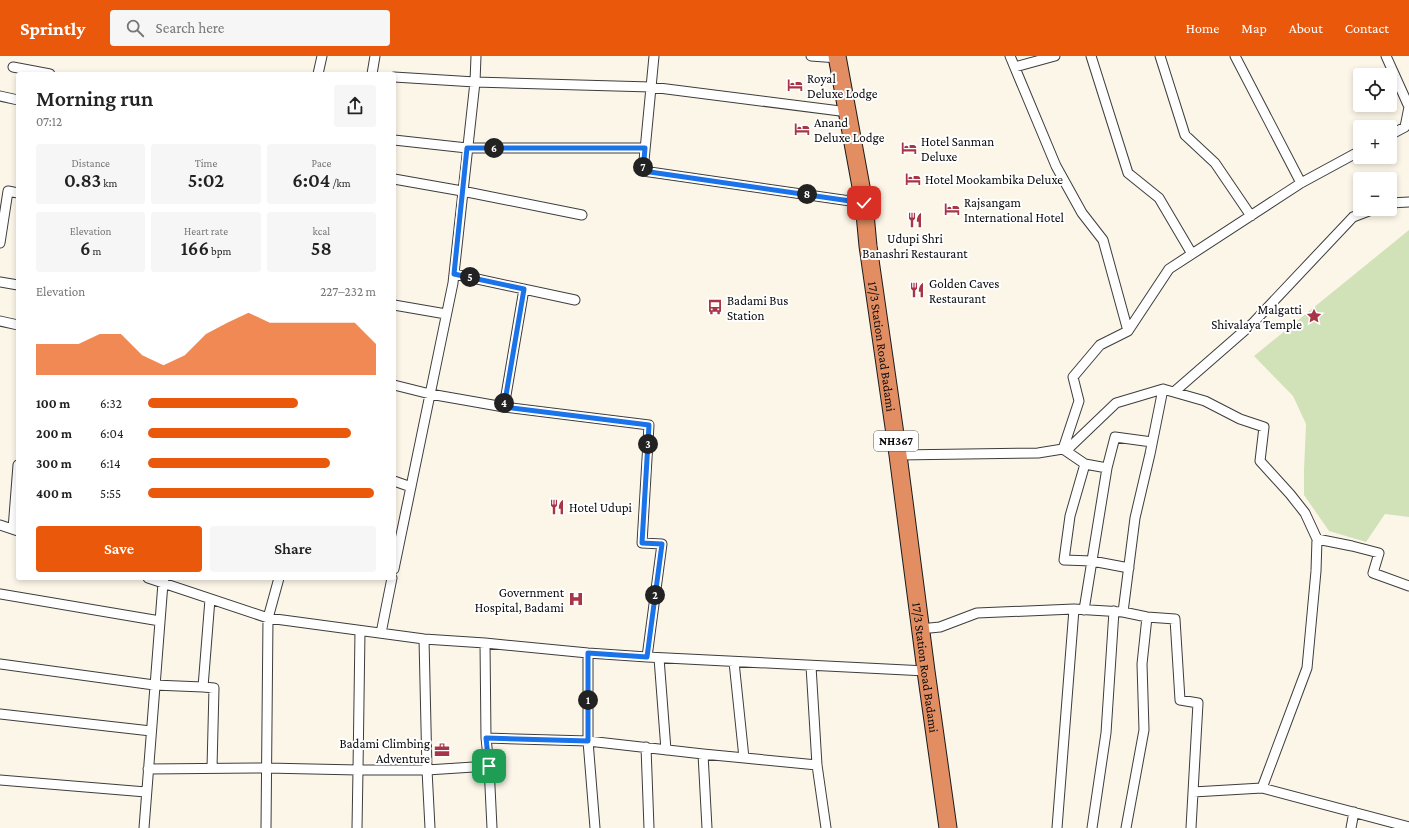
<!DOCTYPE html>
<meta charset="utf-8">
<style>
body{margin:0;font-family:"Crimson Pro",serif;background:#f6f6f6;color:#222;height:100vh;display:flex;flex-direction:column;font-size:15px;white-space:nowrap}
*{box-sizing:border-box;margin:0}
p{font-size:13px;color:#767676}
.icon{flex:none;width:22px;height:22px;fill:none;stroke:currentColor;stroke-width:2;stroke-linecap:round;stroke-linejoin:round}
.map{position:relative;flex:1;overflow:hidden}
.sheet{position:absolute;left:16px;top:16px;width:380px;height:508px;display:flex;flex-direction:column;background:#fff;border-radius:4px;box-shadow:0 2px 6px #0003}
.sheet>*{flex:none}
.controls{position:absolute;left:1353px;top:12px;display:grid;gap:8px}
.controls a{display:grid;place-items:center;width:44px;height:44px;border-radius:4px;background:#fff;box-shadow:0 2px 6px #0003;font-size:20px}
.pin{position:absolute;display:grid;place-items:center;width:34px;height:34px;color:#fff;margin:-17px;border-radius:8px;box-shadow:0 2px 6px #0006}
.km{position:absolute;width:20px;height:20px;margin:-10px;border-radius:50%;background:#222;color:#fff;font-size:11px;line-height:20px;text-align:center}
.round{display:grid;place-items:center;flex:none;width:42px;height:42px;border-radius:4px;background:#f6f6f6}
.headline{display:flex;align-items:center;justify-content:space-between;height:68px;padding:0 20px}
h1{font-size:22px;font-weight:600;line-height:30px}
.metrics{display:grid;grid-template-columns:repeat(3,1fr);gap:6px;height:68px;padding:4px 20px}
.metrics div{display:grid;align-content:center;border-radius:4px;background:#f6f6f6;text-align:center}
.metrics b{font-size:20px;font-weight:600}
.metrics small{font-size:11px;font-weight:400}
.metrics p{font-size:11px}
.chart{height:112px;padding:8px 20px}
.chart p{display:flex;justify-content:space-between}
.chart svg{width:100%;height:72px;margin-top:4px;fill:#ea580c;opacity:.7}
.button{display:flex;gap:8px;margin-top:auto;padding:8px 20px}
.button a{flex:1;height:46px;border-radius:4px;background:#ea580c;color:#fff;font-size:16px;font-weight:600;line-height:46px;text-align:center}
.button a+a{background:#f6f6f6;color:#222}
ul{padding:0 20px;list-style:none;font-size:13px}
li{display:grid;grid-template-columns:64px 48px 1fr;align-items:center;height:30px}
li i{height:10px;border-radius:5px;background:#ea580c}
header{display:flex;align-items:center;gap:24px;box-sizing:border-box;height:56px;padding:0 20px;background:#ea580c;color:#fff}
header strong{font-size:19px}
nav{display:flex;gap:22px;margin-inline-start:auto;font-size:14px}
.search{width:280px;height:36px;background:#f6f6f6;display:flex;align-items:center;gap:10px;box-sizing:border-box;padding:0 14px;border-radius:4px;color:#767676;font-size:15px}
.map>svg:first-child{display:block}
</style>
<header>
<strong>Sprintly</strong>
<div class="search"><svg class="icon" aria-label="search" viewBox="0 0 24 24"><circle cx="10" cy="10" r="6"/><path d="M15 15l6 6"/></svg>Search here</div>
<nav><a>Home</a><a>Map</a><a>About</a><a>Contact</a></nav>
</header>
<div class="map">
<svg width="1409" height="772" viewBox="0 0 1409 772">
<rect width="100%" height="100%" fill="#fcf6e9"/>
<path fill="#d2e2b8" d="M1409 174V461L1385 458 1366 486 1329 475 1304 439V414L1306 368 1293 340 1254 300Z"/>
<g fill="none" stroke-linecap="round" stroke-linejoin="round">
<g stroke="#3d3d3d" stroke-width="11">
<path id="street" d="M654 0 643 115 864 147
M811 0 838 2
M1010 0 1056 110 1082 157 1103 184 1128 275
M1091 0 1128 117 1159 142 1192 198
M1160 0 1185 79 1215 107 1251 160
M1386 0 1409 51 1405 71 1390 79
M13 11 50 18
M1015 11 1055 0
M318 18 322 0
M372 18 375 0
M394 21 475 26 651 31 848 56
M0 40 18 44
M394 84 467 92H645
M394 123 462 135 582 159
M1301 127 1360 95
M1390 147 1409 146
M0 187 8 135 18 137
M454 218 575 244
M0 226 18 229
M394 249 446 258
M0 265 18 269
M394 329 430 338 504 351 524 233
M1174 336 1252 268 1353 161 1374 153
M504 351 649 369 642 487 662 488 647 601
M898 399 1038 397 1069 392 1116 347 1163 333 1205 345 1240 363 1264 371 1260 405 1290 438 1305 457 1317 483 1352 490 1379 497 1373 517 1409 530
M1085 408 1070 460 1064 504 1092 505 1129 512
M1107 412 1115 381 1152 386
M394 425 411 431
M0 469 18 475
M13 473 18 409
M394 513 453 227 475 26 476 0
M148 522 268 562 424 583 485 587 588 597 647 601 926 615
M0 538 160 565
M1084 554 1107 412 1085 408 1063 393 1079 345 1073 321 1100 289 1128 275 1169 213 1301 127 1235 0
M1123 556 1135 462 1150 398 1163 333
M920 573 940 571 977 557 1074 553
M381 577 392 522
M424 583 427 714 430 772
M485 587 486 682 489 710 492 772
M588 597V685L595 772
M659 602 666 694
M734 606 744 702
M0 608 154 629 203 631 210 543
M811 610 817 709 826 772
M203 631 214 632 212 712
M0 658 151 675
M486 682 588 685 703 698 817 709
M646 691 649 772
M703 698 707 772
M148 713 266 712 358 714 360 575
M0 724 146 736
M1262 732 1307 612 1316 515 1317 483
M1193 736 1262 732 1409 771
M144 772 163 527 164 522
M266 772 268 562 279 522
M357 772 358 714H427L489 710
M1057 772 1074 553 1123 556 1147 561 1175 563 1180 644 1198 647 1191 772
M1092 772 1106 677 1114 555
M1126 772 1144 674 1142 608 1147 561
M1351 772 1354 756"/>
</g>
<g stroke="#1b1b1b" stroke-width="19">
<g id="highway">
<path id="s1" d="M837 0 864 147 868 190 898 399 926 615 948 772"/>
</g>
</g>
<use href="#street" stroke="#fff" stroke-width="9"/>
<use href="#highway" stroke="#e28e62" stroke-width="17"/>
</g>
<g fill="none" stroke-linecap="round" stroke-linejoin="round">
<g stroke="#fff" stroke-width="8">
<path id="route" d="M489 710 486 682 588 685V597L647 601 662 488 642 487 649 369 504 351 524 233 454 218 467 92H645L643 115 864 147"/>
</g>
<use href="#route" stroke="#1a73e8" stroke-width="5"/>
</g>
<defs>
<g id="hotel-bare" transform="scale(1.2)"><path d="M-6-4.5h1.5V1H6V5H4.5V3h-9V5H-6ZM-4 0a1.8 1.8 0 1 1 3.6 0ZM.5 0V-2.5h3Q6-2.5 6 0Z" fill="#a73447" stroke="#fff" stroke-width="2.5" paint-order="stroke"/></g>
<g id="restaurant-bare" transform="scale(1.2)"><path d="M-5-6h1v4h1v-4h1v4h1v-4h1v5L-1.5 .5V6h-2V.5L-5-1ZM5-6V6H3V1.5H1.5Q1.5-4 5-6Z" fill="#a73447" stroke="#fff" stroke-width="2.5" paint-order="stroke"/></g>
<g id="bus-bare" transform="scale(1.2)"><path d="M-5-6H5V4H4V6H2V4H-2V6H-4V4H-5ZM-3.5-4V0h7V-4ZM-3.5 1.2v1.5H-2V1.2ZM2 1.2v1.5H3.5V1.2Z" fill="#a73447" stroke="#fff" stroke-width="2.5" paint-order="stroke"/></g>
<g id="sight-bare" transform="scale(1.2)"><path d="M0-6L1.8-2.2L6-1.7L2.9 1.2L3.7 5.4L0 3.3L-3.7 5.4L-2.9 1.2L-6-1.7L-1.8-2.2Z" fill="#a73447" stroke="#fff" stroke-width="2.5" paint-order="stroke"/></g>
<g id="hospital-bare" transform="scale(1.2)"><path d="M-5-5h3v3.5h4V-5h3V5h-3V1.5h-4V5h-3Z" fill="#a73447" stroke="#fff" stroke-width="2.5" paint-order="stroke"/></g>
<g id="office-bare" transform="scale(1.2)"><path d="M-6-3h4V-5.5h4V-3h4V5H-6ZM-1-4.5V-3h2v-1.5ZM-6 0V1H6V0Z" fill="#a73447" stroke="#fff" stroke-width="2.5" paint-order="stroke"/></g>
</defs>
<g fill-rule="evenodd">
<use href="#hotel-bare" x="795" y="29"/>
<use href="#hotel-bare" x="802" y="73"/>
<use href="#hotel-bare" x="909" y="92"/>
<use href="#hotel-bare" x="913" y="123"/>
<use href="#hotel-bare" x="952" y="153"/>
<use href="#restaurant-bare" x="915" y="164"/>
<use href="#restaurant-bare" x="917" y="234"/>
<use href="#bus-bare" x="715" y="251"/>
<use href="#sight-bare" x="1314" y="260"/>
<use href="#restaurant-bare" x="557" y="451"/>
<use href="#hospital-bare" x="576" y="543"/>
<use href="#office-bare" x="442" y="694"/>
</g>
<g text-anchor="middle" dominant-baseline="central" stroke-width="4" stroke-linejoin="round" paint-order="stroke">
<rect fill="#fff" stroke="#545454" stroke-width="1" x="874" y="375" width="44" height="20" rx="3"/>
<g font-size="12" font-weight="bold" fill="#0a0a0a">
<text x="896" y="385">NH367</text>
</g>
<g font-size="13" fill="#0a0a0a" stroke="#fff" text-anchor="start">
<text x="807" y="22">Royal<tspan x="807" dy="15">Deluxe Lodge</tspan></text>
<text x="814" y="66">Anand<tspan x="814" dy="15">Deluxe Lodge</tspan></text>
<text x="921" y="85">Hotel Sanman<tspan x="921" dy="15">Deluxe</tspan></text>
<text x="925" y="123">Hotel Mookambika Deluxe</text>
<text x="964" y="146">Rajsangam<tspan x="964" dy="15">International Hotel</tspan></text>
<text x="915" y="182" text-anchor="middle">Udupi Shri<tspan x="915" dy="15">Banashri Restaurant</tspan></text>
<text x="929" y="227">Golden Caves<tspan x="929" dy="15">Restaurant</tspan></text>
<text x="727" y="244">Badami Bus<tspan x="727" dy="15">Station</tspan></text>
<text x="1302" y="253" text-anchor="end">Malgatti<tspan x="1302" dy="15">Shivalaya Temple</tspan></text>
<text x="569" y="451">Hotel Udupi</text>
<text x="564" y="536" text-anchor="end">Government<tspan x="564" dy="15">Hospital, Badami</tspan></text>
<text x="430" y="687" text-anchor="end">Badami Climbing<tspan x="430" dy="15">Adventure</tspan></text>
</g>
<g font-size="13" fill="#0a0a0a" stroke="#fff">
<text stroke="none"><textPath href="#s1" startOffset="294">17/3 Station Road Badami</textPath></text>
<text stroke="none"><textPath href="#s1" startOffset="618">17/3 Station Road Badami</textPath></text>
</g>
</g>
</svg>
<div class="controls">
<a><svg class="icon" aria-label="locate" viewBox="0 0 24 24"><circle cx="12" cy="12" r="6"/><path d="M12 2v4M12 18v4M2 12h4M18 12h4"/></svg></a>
<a>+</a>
<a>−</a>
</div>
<div class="pin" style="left:489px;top:710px;background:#1e9e55"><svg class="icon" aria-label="arrive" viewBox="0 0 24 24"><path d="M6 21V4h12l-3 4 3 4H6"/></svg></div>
<div class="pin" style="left:864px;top:147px;background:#d93025"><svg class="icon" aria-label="check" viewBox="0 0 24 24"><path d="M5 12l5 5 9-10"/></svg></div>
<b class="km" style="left:588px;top:644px">1</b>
<b class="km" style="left:655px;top:539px">2</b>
<b class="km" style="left:648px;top:388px">3</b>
<b class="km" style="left:504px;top:347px">4</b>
<b class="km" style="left:470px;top:221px">5</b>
<b class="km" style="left:494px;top:92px">6</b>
<b class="km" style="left:643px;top:111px">7</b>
<b class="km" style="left:807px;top:138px">8</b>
<section class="sheet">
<div class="headline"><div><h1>Morning run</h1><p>07:12</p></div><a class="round"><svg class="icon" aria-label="share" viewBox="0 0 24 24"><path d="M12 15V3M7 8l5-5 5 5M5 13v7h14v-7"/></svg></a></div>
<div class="metrics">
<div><p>Distance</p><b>0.83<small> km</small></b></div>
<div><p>Time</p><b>5:02</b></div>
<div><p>Pace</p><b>6:04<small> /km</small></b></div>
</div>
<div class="metrics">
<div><p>Elevation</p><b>6<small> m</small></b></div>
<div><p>Heart rate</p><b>166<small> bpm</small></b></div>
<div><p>kcal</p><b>58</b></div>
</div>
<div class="chart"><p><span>Elevation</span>227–232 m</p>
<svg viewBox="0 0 160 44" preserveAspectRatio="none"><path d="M0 44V25L10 25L20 25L30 19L40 19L50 32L60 38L70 32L80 19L90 12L100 6L110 12L120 12L130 12L140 12L150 12L160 25V44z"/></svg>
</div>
<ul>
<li><b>100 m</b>6:32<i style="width:66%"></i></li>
<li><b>200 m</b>6:04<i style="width:89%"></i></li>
<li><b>300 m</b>6:14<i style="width:80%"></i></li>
<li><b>400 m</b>5:55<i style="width:99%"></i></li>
</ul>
<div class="button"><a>Save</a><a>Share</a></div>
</section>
</div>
